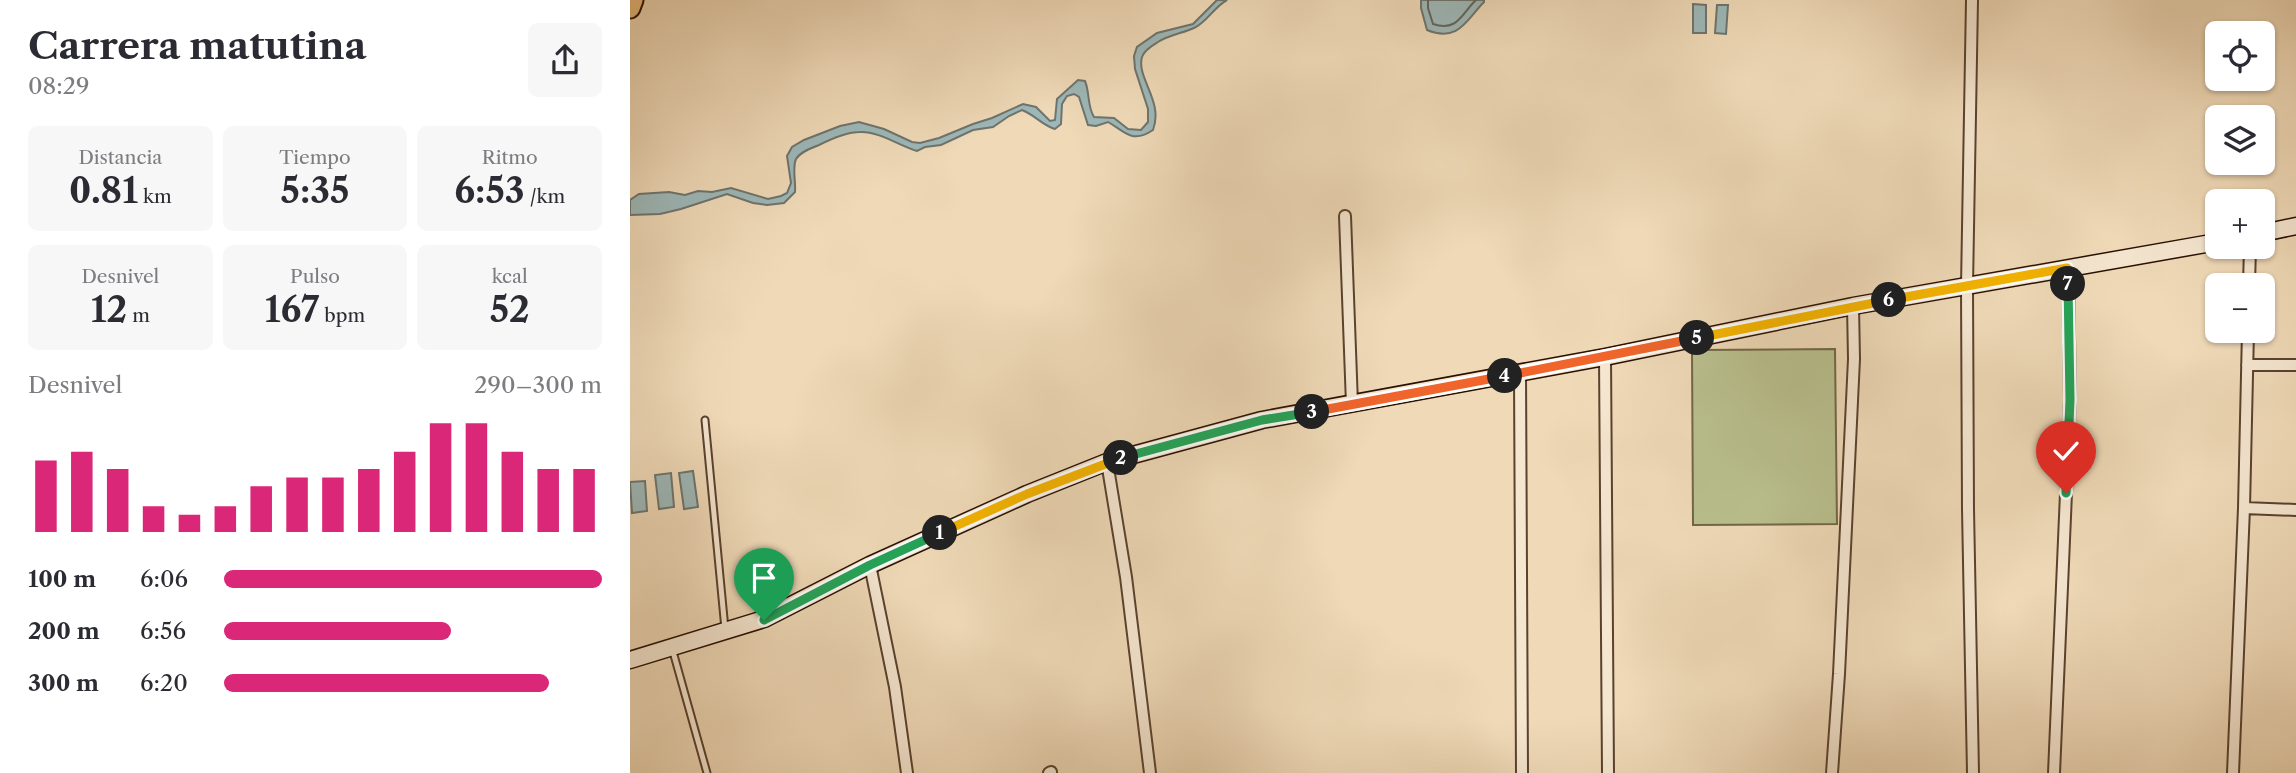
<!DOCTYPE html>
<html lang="es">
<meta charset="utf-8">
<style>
body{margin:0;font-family:"Libre Caslon Text",serif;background:#f7f7f7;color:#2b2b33;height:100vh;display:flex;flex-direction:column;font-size:26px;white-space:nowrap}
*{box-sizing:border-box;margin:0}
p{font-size:23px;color:#7c7c81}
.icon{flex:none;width:38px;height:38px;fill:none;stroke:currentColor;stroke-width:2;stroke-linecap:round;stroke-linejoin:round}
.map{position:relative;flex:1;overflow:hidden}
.details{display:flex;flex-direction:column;background:#fff;width:630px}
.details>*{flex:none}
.fabs{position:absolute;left:1575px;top:21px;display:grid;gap:14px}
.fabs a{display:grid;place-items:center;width:70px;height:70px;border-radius:10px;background:#fff;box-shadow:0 2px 5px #0004;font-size:35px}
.pin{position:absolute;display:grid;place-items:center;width:60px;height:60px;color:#fff;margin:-72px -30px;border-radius:50% 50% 50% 0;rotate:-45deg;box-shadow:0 0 7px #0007}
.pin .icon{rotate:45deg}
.km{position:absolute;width:35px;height:35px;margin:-18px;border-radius:50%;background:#222;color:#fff;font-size:19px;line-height:35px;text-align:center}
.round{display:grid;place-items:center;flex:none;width:74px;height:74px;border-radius:10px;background:#f7f7f7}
.head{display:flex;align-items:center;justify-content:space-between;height:119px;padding:0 28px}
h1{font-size:38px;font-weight:800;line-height:52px}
.figures{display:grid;grid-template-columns:repeat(3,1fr);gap:10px;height:119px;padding:7px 28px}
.figures div{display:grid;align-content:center;border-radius:10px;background:#f7f7f7;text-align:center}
.figures b{font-size:35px;font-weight:800}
.figures small{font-size:19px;font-weight:400}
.figures p{font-size:19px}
.chart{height:196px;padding:14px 28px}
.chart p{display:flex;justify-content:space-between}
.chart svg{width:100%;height:126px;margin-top:7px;stroke:#db2777;stroke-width:6}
ul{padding:0 28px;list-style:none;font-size:23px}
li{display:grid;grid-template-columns:112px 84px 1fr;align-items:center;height:52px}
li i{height:18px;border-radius:9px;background:#db2777}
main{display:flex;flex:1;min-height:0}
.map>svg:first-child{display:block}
</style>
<main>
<section class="details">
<div class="head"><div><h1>Carrera matutina</h1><p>08:29</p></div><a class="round"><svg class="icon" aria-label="share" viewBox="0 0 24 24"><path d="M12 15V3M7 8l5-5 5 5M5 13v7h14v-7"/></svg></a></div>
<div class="figures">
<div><p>Distancia</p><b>0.81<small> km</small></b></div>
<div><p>Tiempo</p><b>5:35</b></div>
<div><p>Ritmo</p><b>6:53<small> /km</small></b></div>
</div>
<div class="figures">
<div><p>Desnivel</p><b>12<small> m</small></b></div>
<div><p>Pulso</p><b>167<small> bpm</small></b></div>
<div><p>kcal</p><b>52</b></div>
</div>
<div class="chart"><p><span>Desnivel</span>290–300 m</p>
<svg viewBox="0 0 160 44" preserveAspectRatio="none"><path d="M5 44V19M15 44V16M25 44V22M35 44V35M45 44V38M55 44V35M65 44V28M75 44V25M85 44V25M95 44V22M105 44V16M115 44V6M125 44V6M135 44V16M145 44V22M155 44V22"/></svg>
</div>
<ul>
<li><b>100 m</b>6:06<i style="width:100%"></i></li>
<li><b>200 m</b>6:56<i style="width:60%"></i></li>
<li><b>300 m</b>6:20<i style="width:86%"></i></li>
</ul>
</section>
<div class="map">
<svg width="1666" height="773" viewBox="0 0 1666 773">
<rect width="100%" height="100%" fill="#efd9b7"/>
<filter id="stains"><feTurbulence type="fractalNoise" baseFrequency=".00286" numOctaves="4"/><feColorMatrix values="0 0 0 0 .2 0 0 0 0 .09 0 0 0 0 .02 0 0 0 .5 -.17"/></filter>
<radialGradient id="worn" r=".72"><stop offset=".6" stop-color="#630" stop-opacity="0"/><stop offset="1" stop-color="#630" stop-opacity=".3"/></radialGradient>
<path fill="#b9bf8e" stroke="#706747" stroke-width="2" d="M1205 349 1207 524 1063 525 1062 350Z"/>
<path fill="#9db8b8" stroke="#6e746e" stroke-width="2" d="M587 0H597C584 7 577 22 564 28 553 33 539 35 528 42 523 45 514 50 512 57 506 78 534 101 523 130 502 144 496 132 478 122L466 126 458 125 449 97 444 94 437 96 432 104 431 124 425 129C412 125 405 115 392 110L379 116 363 127 343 130 311 145 295 147 287 151C270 146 248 131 230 132 217 132 201 139 189 145 181 148 170 152 166 159 162 168 166 182 165 192L154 203 137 205 123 203 97 194 51 209 30 214 0 215V200L9 194 39 192 55 195 68 191 82 192 101 188 138 199 151 196 157 193 161 183 157 156 162 147 174 140 210 126 229 122 254 129 282 142 290 143 309 138 343 124 362 118 393 104 406 107 420 121 425 120 427 99 448 80 455 81C460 93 457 106 464 117L484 118 498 129 511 130 518 122V109L505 69 504 56 507 47 527 33 563 24Z
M791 0H854V2C837 19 829 43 797 30L791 8Z
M1063 4 1076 5V33H1063Z
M1087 5H1098L1096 34 1085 33Z
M63 471 68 507 54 509 49 473Z
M41 473 44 507 29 509 25 475Z
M15 481 17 511 2 513 0 482Z"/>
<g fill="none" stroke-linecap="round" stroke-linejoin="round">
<path stroke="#62645c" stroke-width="2" d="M798 0V8L803 24C828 32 831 14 846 0"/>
<g stroke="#5a422e" stroke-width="9">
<path id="lane" d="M75 420 95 629
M42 648 77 773"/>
</g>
<g stroke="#5a422e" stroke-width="14">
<path id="street" d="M1342 0 1337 286 1338 509 1343 773
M715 216 722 404
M1619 285 1620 247
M975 357 978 773
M1617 365H1666
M890 373 892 773
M477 462 496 577 520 773
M1614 508 1666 510
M240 565 265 687 277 773
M419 773 421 772
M1202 773 1209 674 1224 359 1223 306
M1424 773 1440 400 1438 268
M1603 773 1614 508 1618 331"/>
</g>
<g stroke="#280f00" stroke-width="19">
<path id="secondary" d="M1633 233 1666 226
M0 660 134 619 240 565 397 494 477 462 632 420 975 357 1223 306 1587 242"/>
</g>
<g stroke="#280f00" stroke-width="23">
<path id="highway" d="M0 8 3 0"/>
</g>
<use href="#lane" stroke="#f5e6d0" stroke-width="5"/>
<use href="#street" stroke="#f5e6d0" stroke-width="10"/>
<use href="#secondary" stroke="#f5e6d0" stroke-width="16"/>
<use href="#highway" stroke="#e8bc7c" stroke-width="19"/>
</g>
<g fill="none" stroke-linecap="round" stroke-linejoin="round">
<g stroke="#fff" stroke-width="14">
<path id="split-1" d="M134 620 240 565 310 533"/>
</g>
<g stroke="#fff" stroke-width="14">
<path id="split-2" d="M310 533 397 494 491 458"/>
</g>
<g stroke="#fff" stroke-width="14">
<path id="split-3" d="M491 458 632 420 682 412"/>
</g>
<g stroke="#fff" stroke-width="14">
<path id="split-4" d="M682 412 875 376"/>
</g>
<g stroke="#fff" stroke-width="14">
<path id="split-5" d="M875 376 1067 338"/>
</g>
<g stroke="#fff" stroke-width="14">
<path id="split-6" d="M1067 338 1259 300"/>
</g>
<g stroke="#fff" stroke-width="14">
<path id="split-7" d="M1259 300 1437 268 1438 284"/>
</g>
<g stroke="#fff" stroke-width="14">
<path id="split-8" d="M1436 493 1440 400 1438 284"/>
</g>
<use href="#split-1" stroke="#22a559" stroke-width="9"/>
<use href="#split-2" stroke="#f5b400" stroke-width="9"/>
<use href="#split-3" stroke="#22a559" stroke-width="9"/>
<use href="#split-4" stroke="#f0652b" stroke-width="9"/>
<use href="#split-5" stroke="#f0652b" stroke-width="9"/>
<use href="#split-6" stroke="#f5b400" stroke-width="9"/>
<use href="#split-7" stroke="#f5b400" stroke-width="9"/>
<use href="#split-8" stroke="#22a559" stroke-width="9"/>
</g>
<rect width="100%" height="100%" filter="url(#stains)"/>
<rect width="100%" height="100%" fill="url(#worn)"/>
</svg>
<div class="fabs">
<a><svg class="icon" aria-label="locate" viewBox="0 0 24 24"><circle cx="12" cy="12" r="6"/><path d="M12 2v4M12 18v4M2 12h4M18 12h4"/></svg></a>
<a><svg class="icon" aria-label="layers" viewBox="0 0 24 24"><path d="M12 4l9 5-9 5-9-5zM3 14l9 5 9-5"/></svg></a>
<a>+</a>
<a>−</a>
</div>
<div class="pin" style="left:134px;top:620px;background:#1e9e55"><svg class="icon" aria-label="arrive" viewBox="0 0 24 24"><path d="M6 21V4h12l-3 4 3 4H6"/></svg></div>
<div class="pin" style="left:1436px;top:493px;background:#d93025"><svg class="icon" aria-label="check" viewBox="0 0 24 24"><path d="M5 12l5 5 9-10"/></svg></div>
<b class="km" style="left:310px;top:533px">1</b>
<b class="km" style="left:491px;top:458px">2</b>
<b class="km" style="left:682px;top:412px">3</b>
<b class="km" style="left:875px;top:376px">4</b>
<b class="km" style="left:1067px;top:338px">5</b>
<b class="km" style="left:1259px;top:300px">6</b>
<b class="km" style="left:1438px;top:284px">7</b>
</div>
</main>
